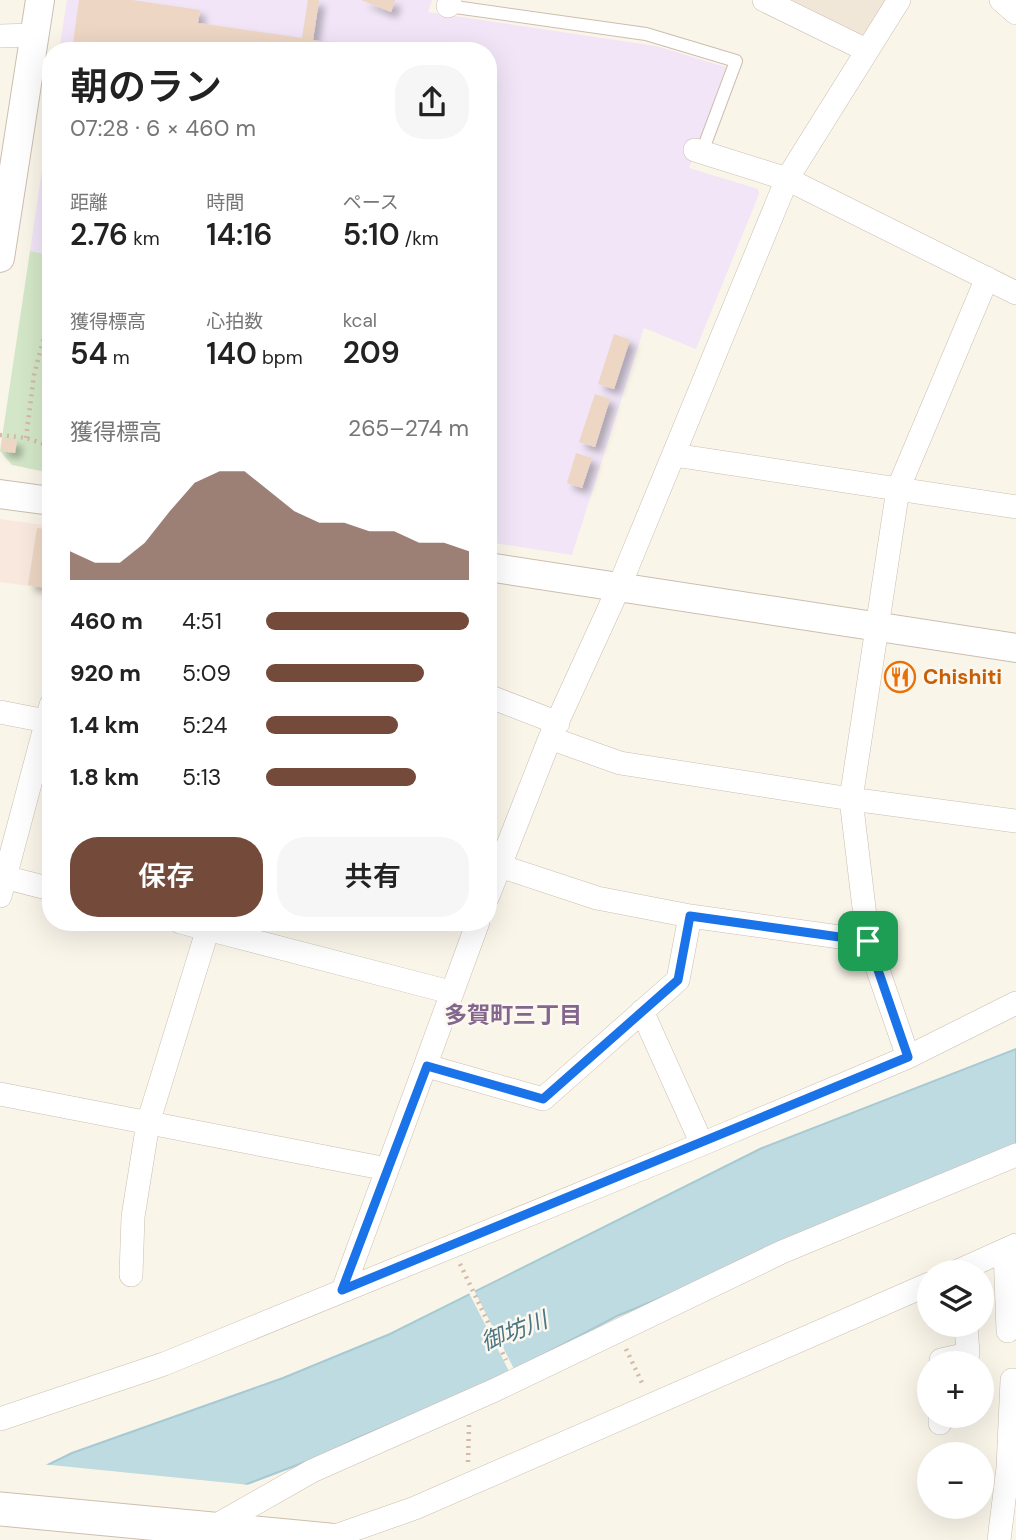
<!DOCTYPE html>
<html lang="ja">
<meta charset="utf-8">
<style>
body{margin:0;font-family:"DM Sans","Noto Sans JP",sans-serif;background:#f6f6f6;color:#222;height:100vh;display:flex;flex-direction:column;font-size:26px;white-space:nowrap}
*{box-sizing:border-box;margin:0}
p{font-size:23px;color:#767676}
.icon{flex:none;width:38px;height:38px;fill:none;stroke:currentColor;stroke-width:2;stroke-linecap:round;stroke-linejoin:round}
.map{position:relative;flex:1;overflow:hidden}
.panel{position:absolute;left:42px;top:42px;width:455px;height:889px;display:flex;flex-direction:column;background:#fff;border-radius:28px;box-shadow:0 7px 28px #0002}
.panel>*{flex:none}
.buttons{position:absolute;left:917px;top:1260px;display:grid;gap:14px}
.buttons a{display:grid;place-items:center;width:77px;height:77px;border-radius:50%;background:#fff;box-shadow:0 7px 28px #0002;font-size:35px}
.pin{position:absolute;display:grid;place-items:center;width:60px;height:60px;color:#fff;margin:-30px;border-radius:14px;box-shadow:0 4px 10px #0006}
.round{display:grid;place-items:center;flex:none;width:74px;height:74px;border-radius:28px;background:#f6f6f6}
.summary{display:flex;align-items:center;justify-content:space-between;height:119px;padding:0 28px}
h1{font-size:38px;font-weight:600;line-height:52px}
.metrics{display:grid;grid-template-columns:repeat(3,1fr);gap:10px;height:119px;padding:7px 28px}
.metrics div{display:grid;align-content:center}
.metrics b{font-size:30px;font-weight:600}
.metrics small{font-size:19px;font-weight:400}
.metrics p{font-size:19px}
.chart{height:196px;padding:14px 28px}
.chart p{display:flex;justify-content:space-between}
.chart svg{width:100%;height:126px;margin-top:7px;fill:#744b3b;opacity:.7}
.button{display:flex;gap:14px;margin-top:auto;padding:14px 28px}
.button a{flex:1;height:80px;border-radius:28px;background:#744b3b;color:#fff;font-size:28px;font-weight:600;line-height:80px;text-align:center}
.button a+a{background:#f6f6f6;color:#222}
ul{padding:0 28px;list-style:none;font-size:23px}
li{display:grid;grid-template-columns:112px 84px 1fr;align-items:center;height:52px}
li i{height:18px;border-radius:9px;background:#744b3b}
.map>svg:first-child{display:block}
</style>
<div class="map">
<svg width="1016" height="1540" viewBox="0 0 1016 1540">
<defs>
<filter id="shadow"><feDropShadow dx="6" dy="6" stdDeviation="3.5" flood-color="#0004"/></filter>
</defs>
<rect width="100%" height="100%" fill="#faf5e9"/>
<path fill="#f1e7d8" d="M780 0H889L864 42Z"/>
<path fill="#f9e8de" d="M0 519 51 526V589L0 582Z"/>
<path fill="#f1e5f7" d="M67 0H432L428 12 656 46 726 67 689 168 758 189 759 194 696 349 644 328 572 555 488 542V51H59Z
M51 109V255L30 251Z"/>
<path fill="#d3e7c8" d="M30 251 51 255V473L12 465 0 451Z"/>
<path fill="#bfdbe2" stroke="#a6c9d3" stroke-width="2" d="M1016 1049V1150L617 1316 497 1379 353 1440 326 1454 105 1538 0 1540 33 1472 72 1453 283 1378 390 1334 762 1148Z"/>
<path fill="#faf5e9" d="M474 1290 516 1373 511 1375 469 1293Z
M41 1464 250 1485 108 1540H0V1489Z"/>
<path fill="#edd6c3" filter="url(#shadow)" d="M79 0H132L200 10 198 23 302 38 308 0H319L313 40 358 47V51H72Z
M361 0H395L391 12Z
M49 202 51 203V238L44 237Z
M614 334 630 340 614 389 598 384Z
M595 394 610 399 595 447 579 442Z
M2 438 17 440 15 453 1 451Z
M576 453 592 458 582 488 567 483Z
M37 528 51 530V589L28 585Z"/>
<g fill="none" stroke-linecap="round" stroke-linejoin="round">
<g stroke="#ccbdb0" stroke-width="14">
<path id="service" d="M448 6 646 34 736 61 702 152"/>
</g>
<g stroke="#ccbdb0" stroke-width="24">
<path id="minor" d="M764 0 866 50
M1001 0 1016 13
M448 6 450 0
M0 36 34 35
M695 150 787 179 1016 293
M674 455 1016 507
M488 696 558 723
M0 712 51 722
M550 738 620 763 851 799 1016 821
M488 862 597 898 690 916 868 941
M0 876 51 889
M0 896 51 705
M488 896 550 738 619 587 787 179 899 0
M180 922 450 992
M642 1011 702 1144
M908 1057 868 941 851 799 898 489 987 278
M427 1066 543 1099 678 980 690 916
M0 1094 387 1169
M1005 1250 1008 1331
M956 1272 1016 1245
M131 1275 133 1217 148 1123 210 922
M343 1290 478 922
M941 1363V1360L968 1354 966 1325
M0 1419 164 1364 702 1144 908 1057 1016 1003
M940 1423V1416
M210 1529 312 1471 495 1390 782 1252 1016 1155
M324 1540 415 1508 929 1284
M999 1540 1008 1468 1012 1380"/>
</g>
<g stroke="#ccbdb0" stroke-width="30">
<path id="tertiary" d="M0 258 40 0
M0 494 51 501
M488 567 1016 648"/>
</g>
<g stroke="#cebead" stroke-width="35">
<path id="secondary" d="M0 1509 329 1540"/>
</g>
<path stroke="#d2baa6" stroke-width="4.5" stroke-dasharray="2 5" stroke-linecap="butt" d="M0 435 26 438 51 446
M26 438 34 375 45 333
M460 1264 506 1360
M626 1349 643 1385
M468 1462 469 1425"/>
<use href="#service" stroke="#fff" stroke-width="12"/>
<use href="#minor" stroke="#fff" stroke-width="23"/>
<use href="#tertiary" stroke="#fff" stroke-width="28"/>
<use href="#secondary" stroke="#fff" stroke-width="33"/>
</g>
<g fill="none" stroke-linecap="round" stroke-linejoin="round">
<g stroke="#fff" stroke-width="14">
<path id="route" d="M690 916 868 941 908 1057 342 1290 427 1066 543 1099 678 980Z"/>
</g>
<use href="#route" stroke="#1a73e8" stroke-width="9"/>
</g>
<defs>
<g id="restaurant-ring" transform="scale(1.575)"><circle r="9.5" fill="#fdf8ef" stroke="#e8710a" stroke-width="1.5"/><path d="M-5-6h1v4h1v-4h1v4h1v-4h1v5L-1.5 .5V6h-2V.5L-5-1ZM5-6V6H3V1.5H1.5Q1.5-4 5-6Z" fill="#e8710a"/></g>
</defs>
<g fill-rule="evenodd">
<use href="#restaurant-ring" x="900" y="677"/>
</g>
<g text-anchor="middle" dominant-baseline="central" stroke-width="5" stroke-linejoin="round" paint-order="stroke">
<g font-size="21" font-weight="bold" fill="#c56008" stroke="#fdf8ef" text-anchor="start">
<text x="923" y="677">Chishiti</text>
</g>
<g font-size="23" font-weight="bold" fill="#83668e" stroke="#fdf8ef">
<text x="513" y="1015">多賀町三丁目</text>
</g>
<g font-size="23" font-style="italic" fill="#4b7683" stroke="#fdf8ef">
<text transform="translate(514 1331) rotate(-21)">御坊川</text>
</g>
</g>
</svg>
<div class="buttons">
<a><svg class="icon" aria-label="layers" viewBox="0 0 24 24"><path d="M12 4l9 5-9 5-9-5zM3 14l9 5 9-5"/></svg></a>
<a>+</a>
<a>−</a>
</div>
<div class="pin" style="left:868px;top:941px;background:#1e9e55"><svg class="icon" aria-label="arrive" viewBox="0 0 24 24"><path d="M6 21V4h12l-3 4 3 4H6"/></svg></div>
<section class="panel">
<div class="summary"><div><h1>朝のラン</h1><p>07:28 · 6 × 460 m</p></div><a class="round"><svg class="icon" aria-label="share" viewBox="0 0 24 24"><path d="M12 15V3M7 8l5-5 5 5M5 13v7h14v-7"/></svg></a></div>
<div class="metrics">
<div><p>距離</p><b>2.76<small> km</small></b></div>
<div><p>時間</p><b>14:16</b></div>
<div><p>ペース</p><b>5:10<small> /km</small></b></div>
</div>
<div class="metrics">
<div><p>獲得標高</p><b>54<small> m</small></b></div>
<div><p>心拍数</p><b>140<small> bpm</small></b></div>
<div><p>kcal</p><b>209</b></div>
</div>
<div class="chart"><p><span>獲得標高</span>265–274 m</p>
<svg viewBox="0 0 160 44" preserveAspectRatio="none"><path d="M0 44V34L10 38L20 38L30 31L40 20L50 10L60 6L70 6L80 13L90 20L100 24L110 24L120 27L130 27L140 31L150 31L160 34V44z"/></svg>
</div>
<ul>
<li><b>460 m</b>4:51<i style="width:100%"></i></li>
<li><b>920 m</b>5:09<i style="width:78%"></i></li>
<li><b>1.4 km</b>5:24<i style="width:65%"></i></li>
<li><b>1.8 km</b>5:13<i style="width:74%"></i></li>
</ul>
<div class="button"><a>保存</a><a>共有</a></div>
</section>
</div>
